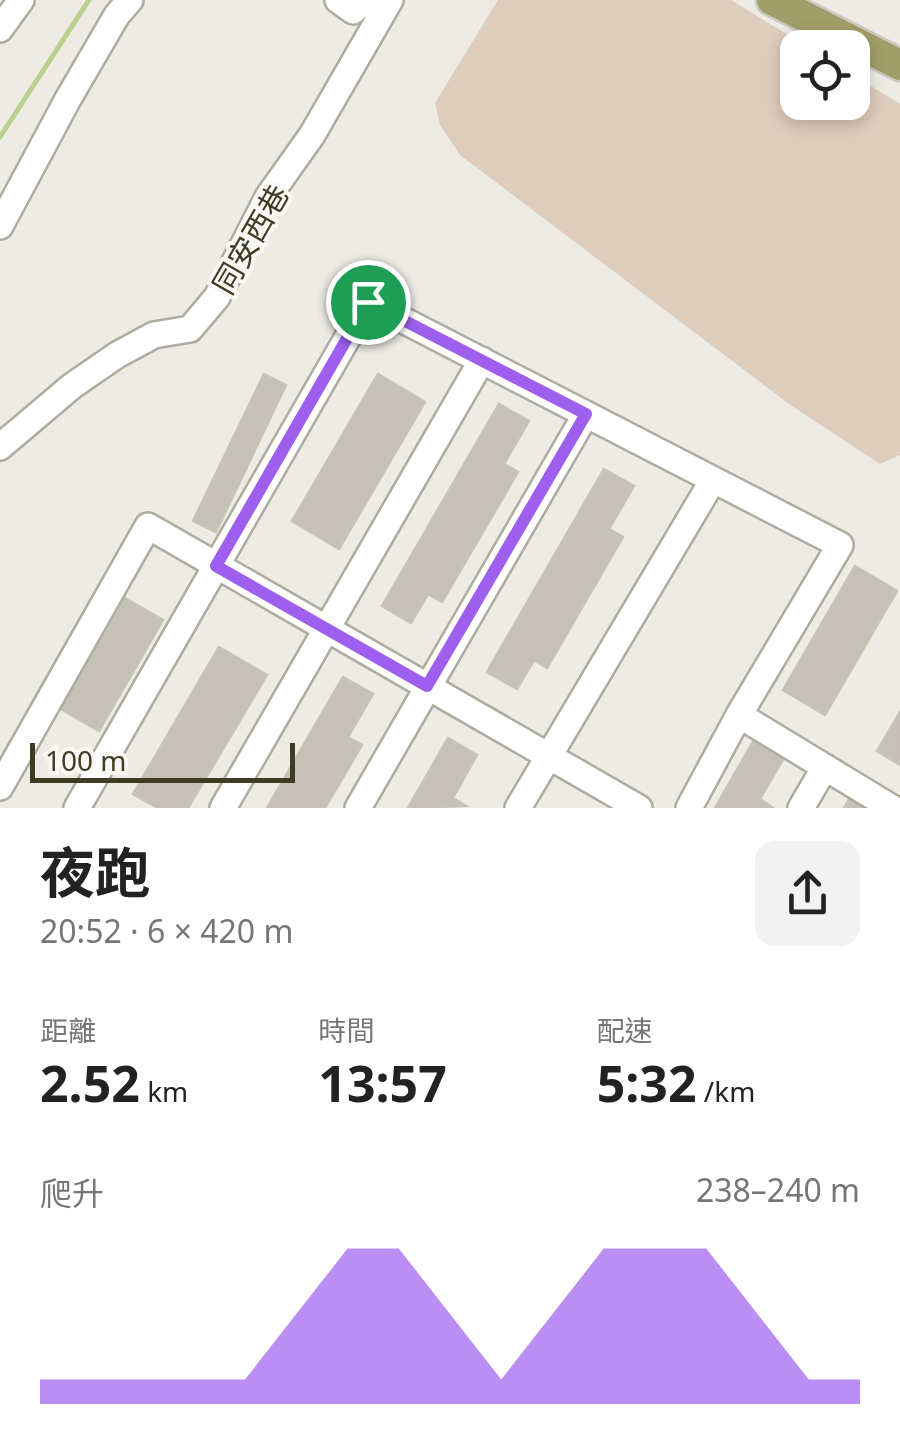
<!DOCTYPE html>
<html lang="zh-TW">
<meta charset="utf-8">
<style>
body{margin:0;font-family:"Noto Sans","Noto Sans TC",sans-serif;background:#f2f2f2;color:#222;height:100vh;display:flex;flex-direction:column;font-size:38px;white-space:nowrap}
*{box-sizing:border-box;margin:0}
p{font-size:32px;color:#767676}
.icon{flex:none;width:55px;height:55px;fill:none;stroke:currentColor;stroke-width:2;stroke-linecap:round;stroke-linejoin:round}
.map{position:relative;height:808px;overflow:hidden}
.panel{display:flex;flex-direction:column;background:#fff;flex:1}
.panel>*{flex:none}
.tools{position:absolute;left:780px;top:30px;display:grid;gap:20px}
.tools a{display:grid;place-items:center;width:90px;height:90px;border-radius:20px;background:#fff;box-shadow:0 5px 15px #0003;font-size:50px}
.scale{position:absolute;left:30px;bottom:25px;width:265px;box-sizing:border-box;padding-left:10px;border:5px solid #3e3c23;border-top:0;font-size:28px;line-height:35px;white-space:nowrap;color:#3e3c23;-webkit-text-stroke:8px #f9f8f4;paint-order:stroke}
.pin{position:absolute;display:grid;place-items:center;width:85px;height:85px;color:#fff;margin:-42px;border:5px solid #fff;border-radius:50%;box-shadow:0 2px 10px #0007}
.round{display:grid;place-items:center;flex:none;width:105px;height:105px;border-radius:20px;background:#f2f2f2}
.summary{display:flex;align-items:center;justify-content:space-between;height:170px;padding:0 40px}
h1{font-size:55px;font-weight:700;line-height:75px}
.metrics{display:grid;grid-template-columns:repeat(3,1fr);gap:15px;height:170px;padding:10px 40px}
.metrics div{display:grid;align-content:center}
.metrics b{font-size:50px;font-weight:700}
.metrics small{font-size:28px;font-weight:400}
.metrics p{font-size:28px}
.chart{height:280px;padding:20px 40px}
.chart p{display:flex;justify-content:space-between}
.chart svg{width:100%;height:180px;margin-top:10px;fill:#9e5fef;opacity:.7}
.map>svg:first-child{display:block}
</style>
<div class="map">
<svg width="900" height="808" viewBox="0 0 900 808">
<rect width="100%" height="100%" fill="#edebe4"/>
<path fill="#deccbd" d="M498 0H731L808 47 798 48V102H852L853 75 900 104V455L880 464 789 404 460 155 440 125 435 103Z"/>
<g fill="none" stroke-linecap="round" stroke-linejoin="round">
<path stroke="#b9d18d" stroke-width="5" d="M0 137 89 0"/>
</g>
<path fill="#c5c1b6" stroke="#c7c3b6" stroke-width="2.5" d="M264 374 286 385 216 532 193 521Z
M378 374 425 402 339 549 292 521Z
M499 404 529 421 504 464 518 472 442 602 428 594 411 623 382 606Z
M604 469 634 486 609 529 623 537 547 668 534 660 517 689 487 672Z
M855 566 897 591 825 715 783 690Z
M125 598 163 620 99 731 61 709Z
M219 647 267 675 188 808H158L133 794Z
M343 677 373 694 348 737 362 745 325 808H267Z
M900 712V765L877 751Z
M448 738 477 755 453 798 466 806 408 808Z
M755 738 785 756 760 799 773 808H715Z
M852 794 877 808H844Z"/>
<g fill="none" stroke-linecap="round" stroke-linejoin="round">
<g stroke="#aeac9f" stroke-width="30">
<path id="minor" d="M338 0 353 11 365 0
M0 29 21 0
M0 226 68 99 117 15 130 0
M0 447 72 386 117 355 154 335 190 329 217 297 268 197 312 135 390 0
M739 715 892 808
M0 787 148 526 639 808
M77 808 368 302 840 545 739 715 689 808
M223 808 482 360
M358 808 586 414
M518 808 713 480
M801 808 825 767"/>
</g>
<g stroke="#c9c8c1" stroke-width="35">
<path id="major" d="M772 0 900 65"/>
</g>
<use href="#minor" stroke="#fff" stroke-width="25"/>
<use href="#major" stroke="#a29e69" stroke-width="30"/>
</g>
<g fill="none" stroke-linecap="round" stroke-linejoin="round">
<g stroke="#fff" stroke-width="20">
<path id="route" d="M368 302 586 414 427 686 216 566Z"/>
</g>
<use href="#route" stroke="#9e5fef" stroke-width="12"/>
</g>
<g text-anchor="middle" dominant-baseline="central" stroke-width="8" stroke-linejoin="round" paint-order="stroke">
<g font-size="30" fill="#3e3c23" stroke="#f9f8f4">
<text transform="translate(250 239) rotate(-60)">同安西巷</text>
</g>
</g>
</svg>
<div class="tools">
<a><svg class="icon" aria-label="locate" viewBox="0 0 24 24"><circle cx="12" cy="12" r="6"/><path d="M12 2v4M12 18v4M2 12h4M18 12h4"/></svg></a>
</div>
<div class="scale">100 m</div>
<div class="pin" style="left:368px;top:302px;background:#1e9e55"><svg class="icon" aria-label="arrive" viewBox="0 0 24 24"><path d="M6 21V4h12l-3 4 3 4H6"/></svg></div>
</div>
<section class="panel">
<div class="summary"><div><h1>夜跑</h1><p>20:52 · 6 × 420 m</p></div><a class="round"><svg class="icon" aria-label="share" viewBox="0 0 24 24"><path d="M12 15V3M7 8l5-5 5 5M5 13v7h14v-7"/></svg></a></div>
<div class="metrics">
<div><p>距離</p><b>2.52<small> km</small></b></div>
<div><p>時間</p><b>13:57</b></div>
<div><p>配速</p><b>5:32<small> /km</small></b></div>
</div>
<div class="chart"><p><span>爬升</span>238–240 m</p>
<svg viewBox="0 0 160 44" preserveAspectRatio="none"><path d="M0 44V38L10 38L20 38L30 38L40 38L50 22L60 6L70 6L80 22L90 38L100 22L110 6L120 6L130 6L140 22L150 38L160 38V44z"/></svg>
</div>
</section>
